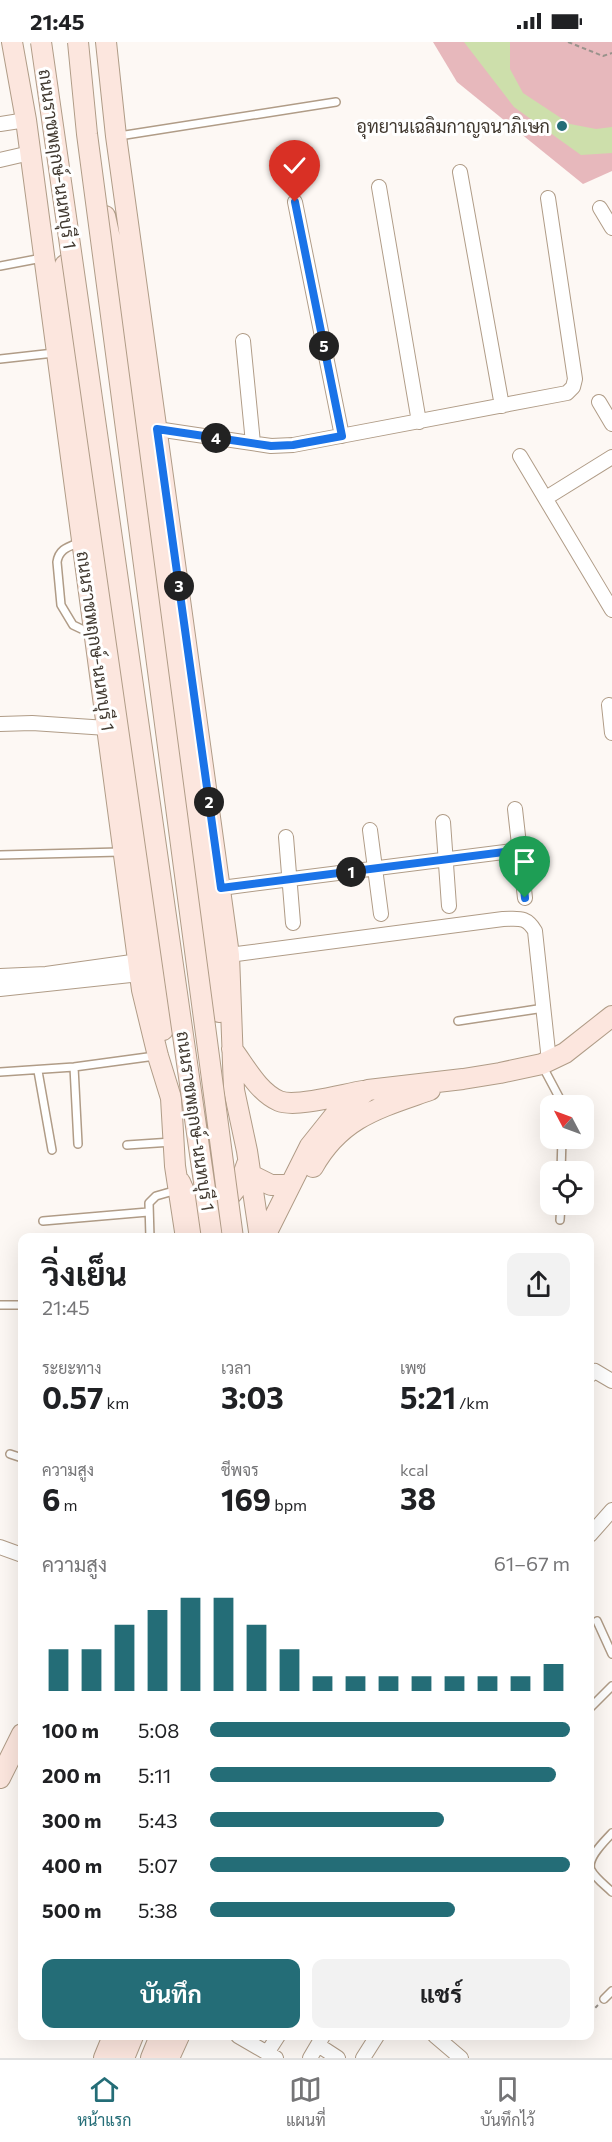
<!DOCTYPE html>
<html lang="th">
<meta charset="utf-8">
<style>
body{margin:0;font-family:Commissioner,Sarabun,sans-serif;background:#f2f2f2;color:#202124;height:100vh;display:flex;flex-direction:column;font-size:22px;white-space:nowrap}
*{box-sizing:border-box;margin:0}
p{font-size:20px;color:#757577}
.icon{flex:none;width:33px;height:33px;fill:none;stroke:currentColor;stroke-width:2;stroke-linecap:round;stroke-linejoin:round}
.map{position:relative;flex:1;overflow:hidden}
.sheet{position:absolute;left:18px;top:1191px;width:576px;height:807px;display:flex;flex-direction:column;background:#fff;border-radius:12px;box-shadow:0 6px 24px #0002}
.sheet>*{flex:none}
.needle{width:39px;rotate:311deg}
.fabs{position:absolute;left:540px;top:1053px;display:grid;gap:12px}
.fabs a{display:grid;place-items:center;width:54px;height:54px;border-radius:12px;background:#fff;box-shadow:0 6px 24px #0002;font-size:30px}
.pin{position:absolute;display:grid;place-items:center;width:51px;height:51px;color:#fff;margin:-62px -26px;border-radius:50% 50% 50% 0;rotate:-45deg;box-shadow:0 0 6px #0007}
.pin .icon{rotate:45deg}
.km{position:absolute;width:30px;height:30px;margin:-15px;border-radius:50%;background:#222;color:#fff;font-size:16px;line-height:30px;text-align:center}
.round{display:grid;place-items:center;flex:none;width:63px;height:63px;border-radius:12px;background:#f2f2f2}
.summary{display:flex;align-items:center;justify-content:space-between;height:102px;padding:0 24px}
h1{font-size:33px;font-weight:700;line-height:45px}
.metrics{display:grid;grid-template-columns:repeat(3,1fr);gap:9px;height:102px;padding:6px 24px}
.metrics div{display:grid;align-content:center}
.metrics b{font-size:30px;font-weight:700}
.metrics small{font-size:16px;font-weight:400}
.metrics p{font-size:16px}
.chart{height:168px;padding:12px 24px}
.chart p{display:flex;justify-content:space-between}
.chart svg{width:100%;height:108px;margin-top:6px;stroke:#246d77;stroke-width:6}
.action{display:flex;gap:12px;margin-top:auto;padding:12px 24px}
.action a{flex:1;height:69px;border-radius:12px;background:#246d77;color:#fff;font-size:24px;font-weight:700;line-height:69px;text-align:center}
.action a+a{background:#f2f2f2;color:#202124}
ul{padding:0 24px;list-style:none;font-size:20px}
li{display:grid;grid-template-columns:96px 72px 1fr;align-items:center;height:45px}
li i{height:15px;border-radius:8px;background:#246d77}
.status{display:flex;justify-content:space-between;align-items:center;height:42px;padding:0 30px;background:#fff;direction:ltr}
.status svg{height:16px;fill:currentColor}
.tab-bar{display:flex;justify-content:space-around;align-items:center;height:84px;border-top:2px solid #e0e0e0;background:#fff;font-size:16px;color:#757577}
.tab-bar a{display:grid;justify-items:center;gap:3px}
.tab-bar .active{color:#246d77}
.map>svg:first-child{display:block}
</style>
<div class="status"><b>21:45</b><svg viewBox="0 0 49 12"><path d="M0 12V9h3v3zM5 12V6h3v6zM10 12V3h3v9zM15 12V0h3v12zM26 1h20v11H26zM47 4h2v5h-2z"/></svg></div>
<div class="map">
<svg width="612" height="2016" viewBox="0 0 612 2016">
<rect width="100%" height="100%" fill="#fdf8f4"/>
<path fill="#e7b8bc" d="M433 0H612V129L583 142 457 40Z"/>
<path fill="#cddfab" d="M464 0H510V27L523 51 570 82 596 87 612 85V111L581 113 514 65Z"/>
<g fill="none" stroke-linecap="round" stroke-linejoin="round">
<g stroke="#b09c87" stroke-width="10">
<path id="lane" d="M119 94 336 60
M0 224 42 216
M0 317 54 311
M80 500C68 505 59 507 57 520L61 563 73 583 92 592
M0 813 120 810
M458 979 544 966
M74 1025 78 1102
M543 1025 560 1057V1064
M38 1029 52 1108
M0 1030 74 1025 155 1014
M127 1103 172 1100
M561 1130 562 1096
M560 1178 561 1162
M43 1179 148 1170
M150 1196 149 1161 156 1154 177 1148
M0 1263H22
M10 1412 22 1416
M597 1579 612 1612
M590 1666 612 1644
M612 1791C605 1799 586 1816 591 1828 595 1836 606 1844 612 1850
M604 1957 612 1949"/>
</g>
<g stroke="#b09c87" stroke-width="16">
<path id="street" d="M0 82 26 78
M0 118 30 111
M460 130 502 364
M379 145 419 380
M295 160 342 394
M600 166 612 186
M243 299 253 401
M599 360 612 382
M157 387 271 404 293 403 567 351 573 345 575 337 548 156
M520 414 612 568
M546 456 612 415
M609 663 612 691
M0 682 32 681 107 686
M515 767 525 856
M443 780 449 864
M370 788 381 872
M286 795 293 881
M221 846 520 808
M229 913 503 877C519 877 526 874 535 889L549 1019
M0 934 46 932 139 919
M0 947 140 932
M590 1333 595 1329 612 1339
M590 1493 612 1468
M0 1505 22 1513
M238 1994 276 2016
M435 1994 461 2016
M318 2003 338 2016
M267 2011 278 1994
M310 2016 323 1994H322
M363 2016 377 1994"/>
</g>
<g stroke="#b09c87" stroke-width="22">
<path id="secondary" d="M12 0 26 78 142 948 158 1014 171 1056 175 1124 186 1196
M106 0 116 94 229 913 234 1048 247 1109 260 1196
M105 174 126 267 198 793 219 970
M65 223 70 298 141 802 163 988
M232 1007C245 1024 258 1050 279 1059 296 1066 344 1052 363 1049
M313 1125C341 1075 379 1066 430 1048
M251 1133 271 1143H289
M180 1140 189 1160C195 1161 203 1163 209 1163 232 1161 241 1140 247 1122
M189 1160 209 1196
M264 1196 310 1104 334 1074 368 1048 463 1037 500 1031 542 1022 565 1011 612 974
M0 1736 22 1692
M104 2016 113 1994
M124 2016 133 1994
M151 2016 160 1994
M169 2016 179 1994"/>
</g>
<path stroke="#99928b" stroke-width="2" stroke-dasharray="4.5 3" stroke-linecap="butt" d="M568 0 603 14 612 11
M590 1971 598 1963"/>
<use href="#lane" stroke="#fff" stroke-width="7"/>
<use href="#street" stroke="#fff" stroke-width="14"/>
<use href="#secondary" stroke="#fce6de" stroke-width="20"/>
<g stroke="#b09c87" stroke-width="22" stroke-linecap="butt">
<path id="secondary-bridge" d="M41 0 212 1196
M78 0 87 92 233 1196"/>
</g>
<use href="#secondary-bridge" stroke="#fce6de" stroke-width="20"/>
</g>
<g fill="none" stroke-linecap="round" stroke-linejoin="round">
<g stroke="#fff" stroke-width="12">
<path id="route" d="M295 160 342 394 293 403 271 404 157 387 221 846 520 808 525 856"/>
</g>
<use href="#route" stroke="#1a73e8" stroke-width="8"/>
</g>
<circle fill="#246d77" stroke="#fff" stroke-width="2" cx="562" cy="84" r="6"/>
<g text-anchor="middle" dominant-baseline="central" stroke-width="6" stroke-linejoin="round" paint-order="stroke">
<g font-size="18" fill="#413930" stroke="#fff" text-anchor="end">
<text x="550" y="84">อุทยานเฉลิมกาญจนาภิเษก</text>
</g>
<g font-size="18" fill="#413930" stroke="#fff">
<text transform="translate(58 117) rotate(82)">ถนนราชพฤกษ์-นนทบุรี 1</text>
<text transform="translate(96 599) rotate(82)">ถนนราชพฤกษ์-นนทบุรี 1</text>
<text transform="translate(196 1079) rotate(82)">ถนนราชพฤกษ์-นนทบุรี 1</text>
</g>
</g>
</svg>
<div class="fabs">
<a><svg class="needle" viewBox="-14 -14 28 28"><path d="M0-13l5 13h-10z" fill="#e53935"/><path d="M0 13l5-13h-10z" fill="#757577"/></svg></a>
<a><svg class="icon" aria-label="locate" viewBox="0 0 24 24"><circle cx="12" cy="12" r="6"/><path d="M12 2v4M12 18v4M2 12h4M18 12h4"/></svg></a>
</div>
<div class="pin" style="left:525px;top:856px;background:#1e9e55"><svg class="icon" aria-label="arrive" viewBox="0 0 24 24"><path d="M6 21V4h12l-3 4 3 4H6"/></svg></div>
<div class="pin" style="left:295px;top:160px;background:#d93025"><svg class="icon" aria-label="check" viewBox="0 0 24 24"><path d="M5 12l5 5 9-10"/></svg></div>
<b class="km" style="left:351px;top:830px">1</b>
<b class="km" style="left:209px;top:760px">2</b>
<b class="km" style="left:179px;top:544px">3</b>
<b class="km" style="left:216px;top:396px">4</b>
<b class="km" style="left:324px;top:304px">5</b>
<section class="sheet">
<div class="summary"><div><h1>วิ่งเย็น</h1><p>21:45</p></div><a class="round"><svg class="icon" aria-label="share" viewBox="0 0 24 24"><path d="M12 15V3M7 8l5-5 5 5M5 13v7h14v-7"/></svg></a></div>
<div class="metrics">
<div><p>ระยะทาง</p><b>0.57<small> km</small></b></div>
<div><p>เวลา</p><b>3:03</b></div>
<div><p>เพซ</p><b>5:21<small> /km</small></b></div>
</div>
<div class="metrics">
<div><p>ความสูง</p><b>6<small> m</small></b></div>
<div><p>ชีพจร</p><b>169<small> bpm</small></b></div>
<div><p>kcal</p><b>38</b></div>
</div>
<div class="chart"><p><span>ความสูง</span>61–67 m</p>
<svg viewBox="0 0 160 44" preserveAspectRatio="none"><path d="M5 44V27M15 44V27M25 44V17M35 44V11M45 44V6M55 44V6M65 44V17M75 44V27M85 44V38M95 44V38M105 44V38M115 44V38M125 44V38M135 44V38M145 44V38M155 44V33"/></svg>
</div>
<ul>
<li><b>100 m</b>5:08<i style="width:100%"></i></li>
<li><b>200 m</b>5:11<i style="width:96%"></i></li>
<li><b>300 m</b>5:43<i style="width:65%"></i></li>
<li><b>400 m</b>5:07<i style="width:100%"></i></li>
<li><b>500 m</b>5:38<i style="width:68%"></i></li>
</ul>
<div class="action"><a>บันทึก</a><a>แชร์</a></div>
</section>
</div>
<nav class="tab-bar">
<a class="active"><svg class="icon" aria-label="home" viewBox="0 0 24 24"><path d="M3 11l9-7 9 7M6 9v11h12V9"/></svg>หน้าแรก</a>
<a><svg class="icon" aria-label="map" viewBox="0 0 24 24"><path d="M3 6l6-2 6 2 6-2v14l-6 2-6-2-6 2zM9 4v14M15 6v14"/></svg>แผนที่</a>
<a><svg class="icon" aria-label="saved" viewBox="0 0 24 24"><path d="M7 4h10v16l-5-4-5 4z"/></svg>บันทึกไว้</a>
</nav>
